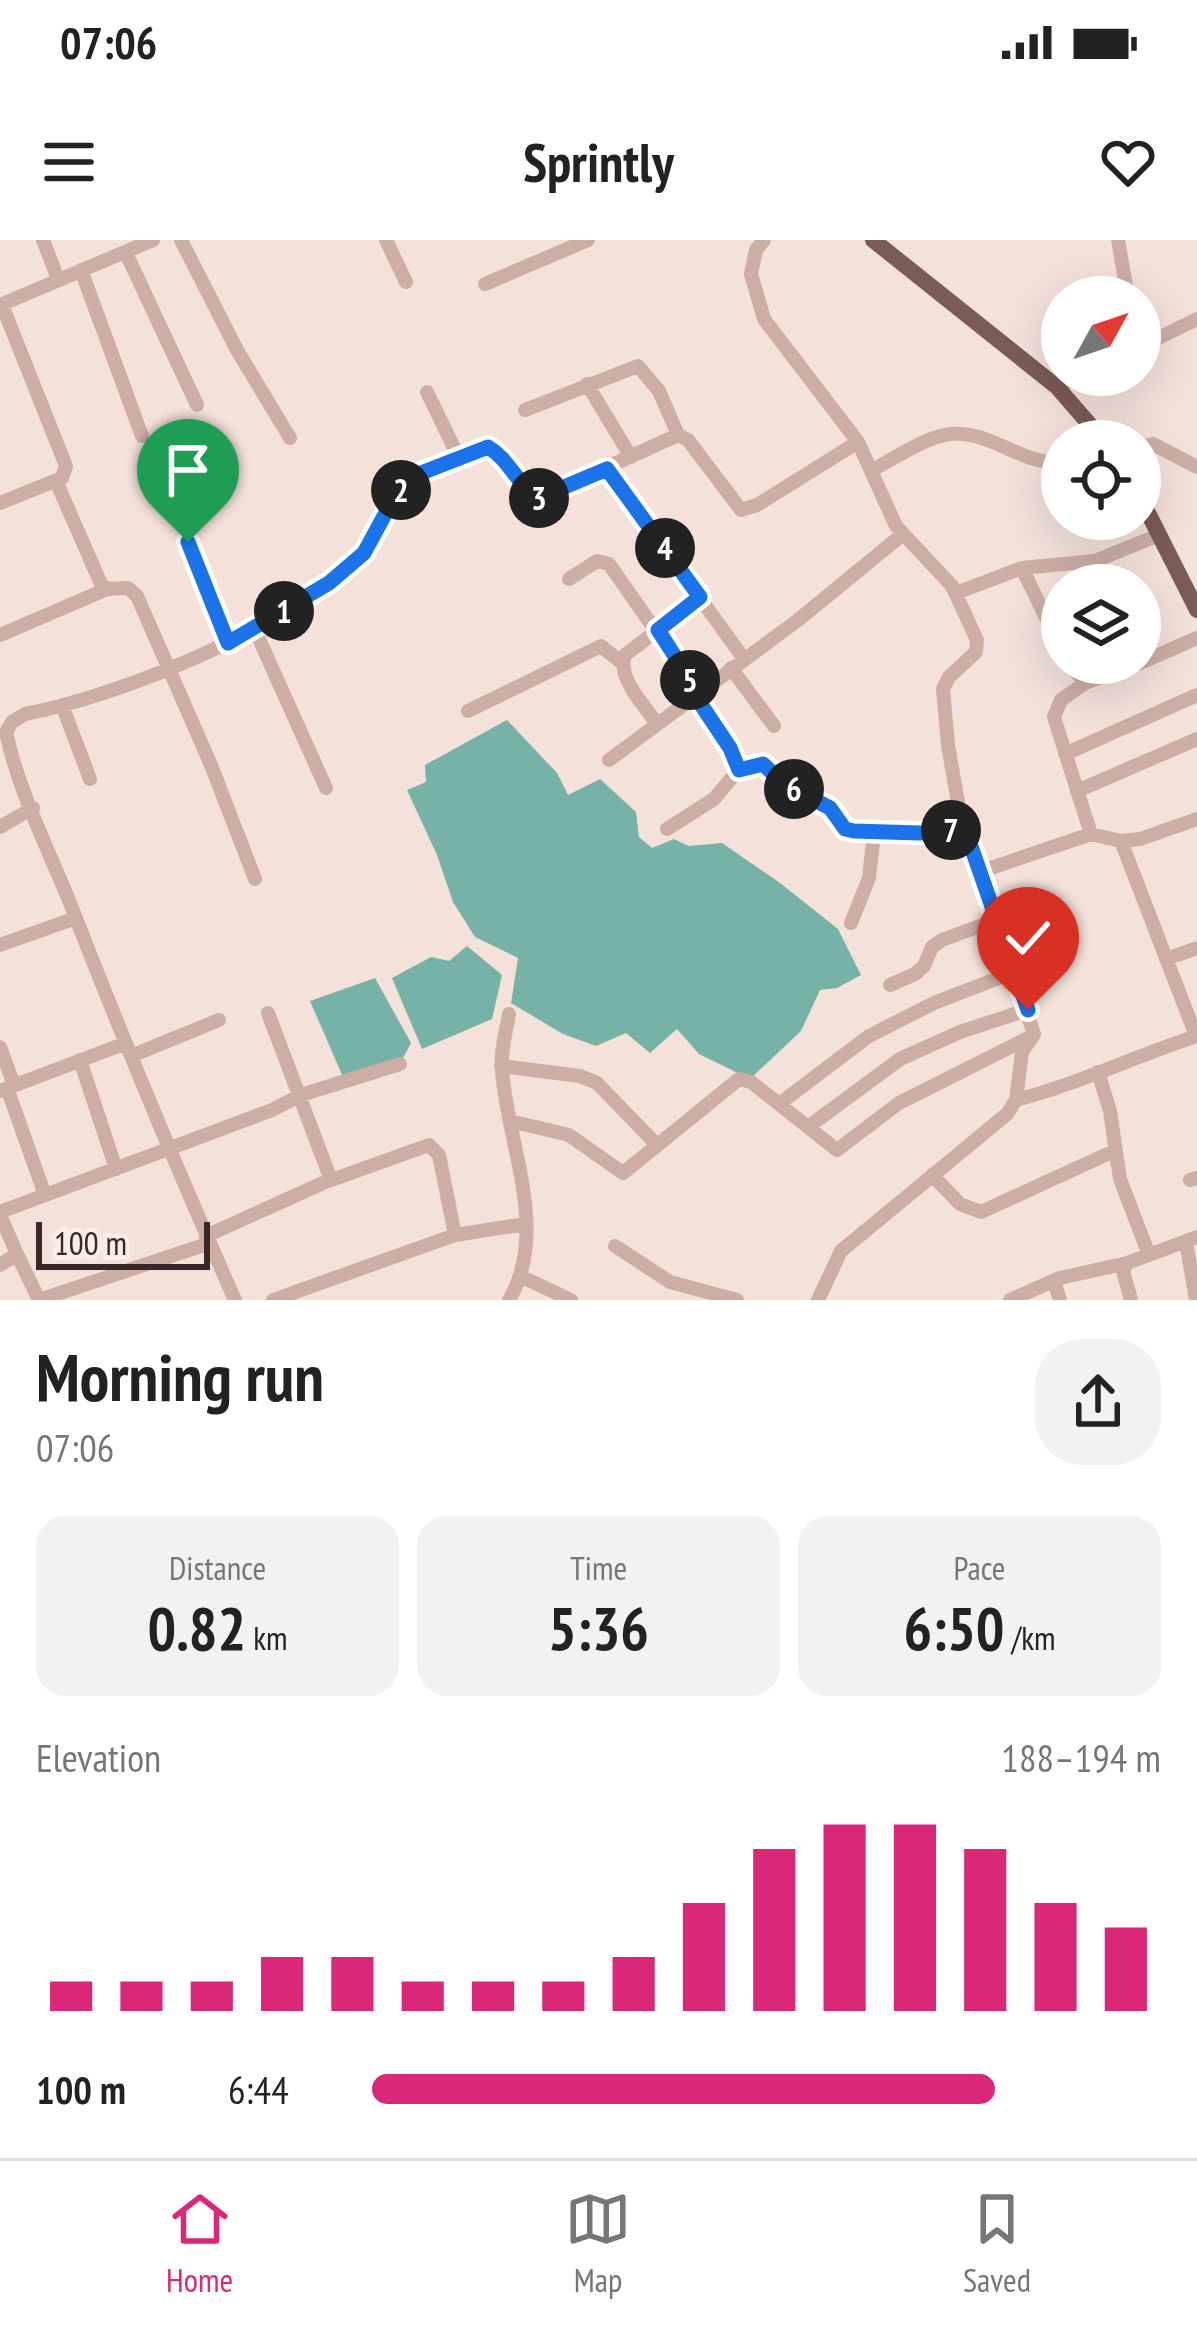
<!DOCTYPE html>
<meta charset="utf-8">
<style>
body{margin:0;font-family:"PT Sans Narrow",sans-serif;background:#f2f2f2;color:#222;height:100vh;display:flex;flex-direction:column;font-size:45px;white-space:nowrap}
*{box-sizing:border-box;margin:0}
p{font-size:39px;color:#767676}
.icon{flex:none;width:66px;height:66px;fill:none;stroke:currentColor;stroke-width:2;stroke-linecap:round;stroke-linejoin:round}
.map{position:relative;height:1060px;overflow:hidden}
.panel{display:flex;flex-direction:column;background:#fff;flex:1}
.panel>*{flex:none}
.needle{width:78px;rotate:50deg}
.controls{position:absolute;left:1041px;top:36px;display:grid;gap:24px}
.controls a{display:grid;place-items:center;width:120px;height:120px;border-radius:50%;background:#fff;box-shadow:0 12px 48px #0002;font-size:60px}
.scale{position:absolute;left:36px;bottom:30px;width:174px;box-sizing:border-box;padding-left:12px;border:6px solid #372827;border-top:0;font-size:33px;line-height:42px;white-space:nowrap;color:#372827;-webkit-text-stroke:9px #faede7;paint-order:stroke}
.pin{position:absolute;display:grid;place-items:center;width:102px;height:102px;color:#fff;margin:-123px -51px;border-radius:50% 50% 50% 0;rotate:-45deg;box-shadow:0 0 12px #0007}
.pin .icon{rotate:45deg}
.km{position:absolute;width:60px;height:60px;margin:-30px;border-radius:50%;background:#222;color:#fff;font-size:33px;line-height:60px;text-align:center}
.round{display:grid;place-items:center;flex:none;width:126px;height:126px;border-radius:48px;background:#f2f2f2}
.overview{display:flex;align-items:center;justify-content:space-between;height:204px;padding:0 36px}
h1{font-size:66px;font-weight:800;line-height:90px}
.metrics{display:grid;grid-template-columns:repeat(3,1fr);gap:18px;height:204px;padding:12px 36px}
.metrics div{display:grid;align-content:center;border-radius:30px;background:#f2f2f2;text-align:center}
.metrics b{font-size:60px;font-weight:800}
.metrics small{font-size:33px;font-weight:400}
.metrics p{font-size:33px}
.chart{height:336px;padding:24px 36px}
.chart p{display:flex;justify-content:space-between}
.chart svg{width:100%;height:216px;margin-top:12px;stroke:#db2777;stroke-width:6}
ul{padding:0 36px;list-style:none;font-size:39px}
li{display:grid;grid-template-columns:192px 144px 1fr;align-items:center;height:90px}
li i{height:30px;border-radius:15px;background:#db2777}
.status{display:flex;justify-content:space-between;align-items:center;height:84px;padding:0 60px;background:#fff;direction:ltr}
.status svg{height:33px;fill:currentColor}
header{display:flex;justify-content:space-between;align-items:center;height:156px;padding:0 36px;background:#fff;font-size:54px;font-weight:800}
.menu{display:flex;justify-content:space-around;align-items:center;height:168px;border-top:3px solid #e0e0e0;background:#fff;font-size:33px;color:#767676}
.menu a{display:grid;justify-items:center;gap:6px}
.menu .selected{color:#db2777}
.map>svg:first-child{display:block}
</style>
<div class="status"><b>07:06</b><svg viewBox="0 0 49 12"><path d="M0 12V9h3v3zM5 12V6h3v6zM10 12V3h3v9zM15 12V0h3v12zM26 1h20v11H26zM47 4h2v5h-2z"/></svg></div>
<header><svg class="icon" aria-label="menu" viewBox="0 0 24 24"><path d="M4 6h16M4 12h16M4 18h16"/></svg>Sprintly<svg class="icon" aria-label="heart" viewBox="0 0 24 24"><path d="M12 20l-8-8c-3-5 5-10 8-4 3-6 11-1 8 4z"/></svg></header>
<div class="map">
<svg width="1197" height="1060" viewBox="0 0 1197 1060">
<rect width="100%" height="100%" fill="#f3e1da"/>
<path fill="#77b2a7" d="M507 480 557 533 568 555 600 539 636 572 639 597 652 608 674 599 689 606 722 603 780 643 838 689 861 735 837 748 820 750 801 791 750 839 699 814 677 789 650 813 626 793 596 806 563 794 511 763 518 718 475 697 453 662 437 615 407 550 426 542 425 525Z
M467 706 502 735 492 779 422 809 392 738 431 717 449 721Z
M375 738 411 803 403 818 343 837 310 761Z"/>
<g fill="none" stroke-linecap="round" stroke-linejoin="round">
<path stroke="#ccaea5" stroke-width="14" d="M43 0 58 39
M181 0 237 110 290 198
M386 0 406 42
M764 0 756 10 751 34 764 79 858 202 896 286 952 346 977 400 976 412 949 437 943 449 948 505 960 574 1034 794 1022 812 1016 860 1007 874 841 1011 818 1060
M1118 0 1128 57
M126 13 197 165
M81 30 142 196
M485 44 588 0
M0 65 153 0
M1140 107 1197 79
M587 144 631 217
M1057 147 1082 135
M427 152 458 216
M525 170 638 126 659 151 678 195
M1140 207 1153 204 1197 227
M607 229 744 419
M872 230C896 218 924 197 951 194 991 190 1022 226 1062 222
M56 241 101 344 107 349 128 348 137 356 211 525 255 639
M0 263 62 238 66 226 2 65
M188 302 228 403
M1022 328 1095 321 1159 295
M569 339 597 321 609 324 698 451
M956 353 1022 328 1062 411
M255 390 326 548
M0 395 107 349
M1069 423 1085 443 1140 423
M1140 423 1197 398
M731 428 774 486
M1085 443 1061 460 1054 477 1091 594
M62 465 90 539
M468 471 601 406 621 422
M656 483C643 463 617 438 625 415L700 357
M1065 514 1197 455
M609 520 798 380 903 294
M739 529 763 524 784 544 830 569 845 588 854 591 920 593 965 589
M1077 551 1197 499
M0 587 33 568
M667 589 714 559 739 529 730 508 694 455
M1121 601 1196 796
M979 632 1091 594 1121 601 1140 599 1197 579
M851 683 869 638 874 593
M0 705 76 678
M1166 719 1197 708
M890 745 915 734 924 726 932 707 942 700 996 680
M268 773 331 940
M509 774C506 792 500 812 502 830 507 904 550 990 509 1060
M0 807 14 845
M131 816 219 780
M80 820 116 929
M501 826 580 836 597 843 657 905
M1098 832 1110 871 1120 939 1149 1015
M7 848 45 955
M0 851 126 803
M1016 860C1078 844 1136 816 1197 796
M779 864 869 796 934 763 1014 732
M510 881 569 895 623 933 739 839 751 842 837 910 899 863 1030 797
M808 887 900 819 960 792 1027 770
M932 935 960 964 981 972 1114 911
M1190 940 1197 938
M0 972 272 870 301 855 400 824
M0 975 17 1014 0 1025
M206 996 323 943 429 905 439 915 455 995
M1186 1001 1196 1060
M615 1006 670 1042 737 1060
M17 1014 39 1060
M520 1036 571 1060
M1054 1041 1060 1060
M39 1060 210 1003
M235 1060C177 929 122 797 70 663 48 608 18 550 6 492L12 482 25 474C122 456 295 384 364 313 379 297 384 275 395 257 414 227 450 218 481 207 510 211 516 244 539 258L678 195 688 200 741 270 757 265 858 202
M273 1060 455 995 525 984
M1010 1060 1060 1038 1127 1023
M1131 1060 1123 1031 1127 1023 1197 997"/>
<path stroke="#7a5b57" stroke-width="16" d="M873 0 1057 147 1104 201
M1140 257 1197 370"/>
</g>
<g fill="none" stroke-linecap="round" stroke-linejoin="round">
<g stroke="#fff" stroke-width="24">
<path id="route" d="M188 302 228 403 329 343 364 313 395 256 416 235 488 207C510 220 517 245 538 258L607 229 700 357 658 390 698 452 694 454 730 508 739 530 763 524 784 544 830 568 845 589 854 591 920 593 965 589 1028 770"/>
</g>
<use href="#route" stroke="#1a73e8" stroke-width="15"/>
</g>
</svg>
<div class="controls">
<a><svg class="needle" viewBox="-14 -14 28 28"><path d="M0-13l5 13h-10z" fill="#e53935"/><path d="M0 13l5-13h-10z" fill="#767676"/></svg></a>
<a><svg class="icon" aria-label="locate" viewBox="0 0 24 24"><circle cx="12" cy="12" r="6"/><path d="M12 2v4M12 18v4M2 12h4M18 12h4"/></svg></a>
<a><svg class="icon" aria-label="layers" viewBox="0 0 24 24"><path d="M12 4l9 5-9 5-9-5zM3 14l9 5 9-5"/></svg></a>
</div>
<div class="scale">100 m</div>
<div class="pin" style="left:188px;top:302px;background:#1e9e55"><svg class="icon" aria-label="arrive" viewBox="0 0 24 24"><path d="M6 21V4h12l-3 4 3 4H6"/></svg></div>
<div class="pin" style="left:1028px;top:770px;background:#d93025"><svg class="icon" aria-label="check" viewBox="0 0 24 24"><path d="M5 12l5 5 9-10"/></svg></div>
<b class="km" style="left:284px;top:371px">1</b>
<b class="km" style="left:401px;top:250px">2</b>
<b class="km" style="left:539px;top:258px">3</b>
<b class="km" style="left:665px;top:308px">4</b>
<b class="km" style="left:690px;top:440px">5</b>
<b class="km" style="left:794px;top:549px">6</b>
<b class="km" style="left:951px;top:590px">7</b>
</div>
<section class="panel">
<div class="overview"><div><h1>Morning run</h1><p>07:06</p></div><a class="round"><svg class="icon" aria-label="share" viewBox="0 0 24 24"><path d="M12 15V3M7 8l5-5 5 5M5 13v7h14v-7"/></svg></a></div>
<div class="metrics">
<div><p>Distance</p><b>0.82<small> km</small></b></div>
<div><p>Time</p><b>5:36</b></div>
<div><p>Pace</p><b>6:50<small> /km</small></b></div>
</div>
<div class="chart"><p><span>Elevation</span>188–194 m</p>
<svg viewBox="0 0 160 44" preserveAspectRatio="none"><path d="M5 44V38M15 44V38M25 44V38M35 44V33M45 44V33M55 44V38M65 44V38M75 44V38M85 44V33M95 44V22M105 44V11M115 44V6M125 44V6M135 44V11M145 44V22M155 44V27"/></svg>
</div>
<ul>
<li><b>100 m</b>6:44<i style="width:79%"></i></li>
</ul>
</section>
<nav class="menu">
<a class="selected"><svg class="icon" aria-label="home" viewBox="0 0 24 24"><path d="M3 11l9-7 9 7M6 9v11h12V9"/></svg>Home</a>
<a><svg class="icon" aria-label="map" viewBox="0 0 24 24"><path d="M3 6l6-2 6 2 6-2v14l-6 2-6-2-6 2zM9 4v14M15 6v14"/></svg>Map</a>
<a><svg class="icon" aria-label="saved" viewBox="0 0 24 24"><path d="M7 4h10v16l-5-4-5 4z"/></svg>Saved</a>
</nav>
